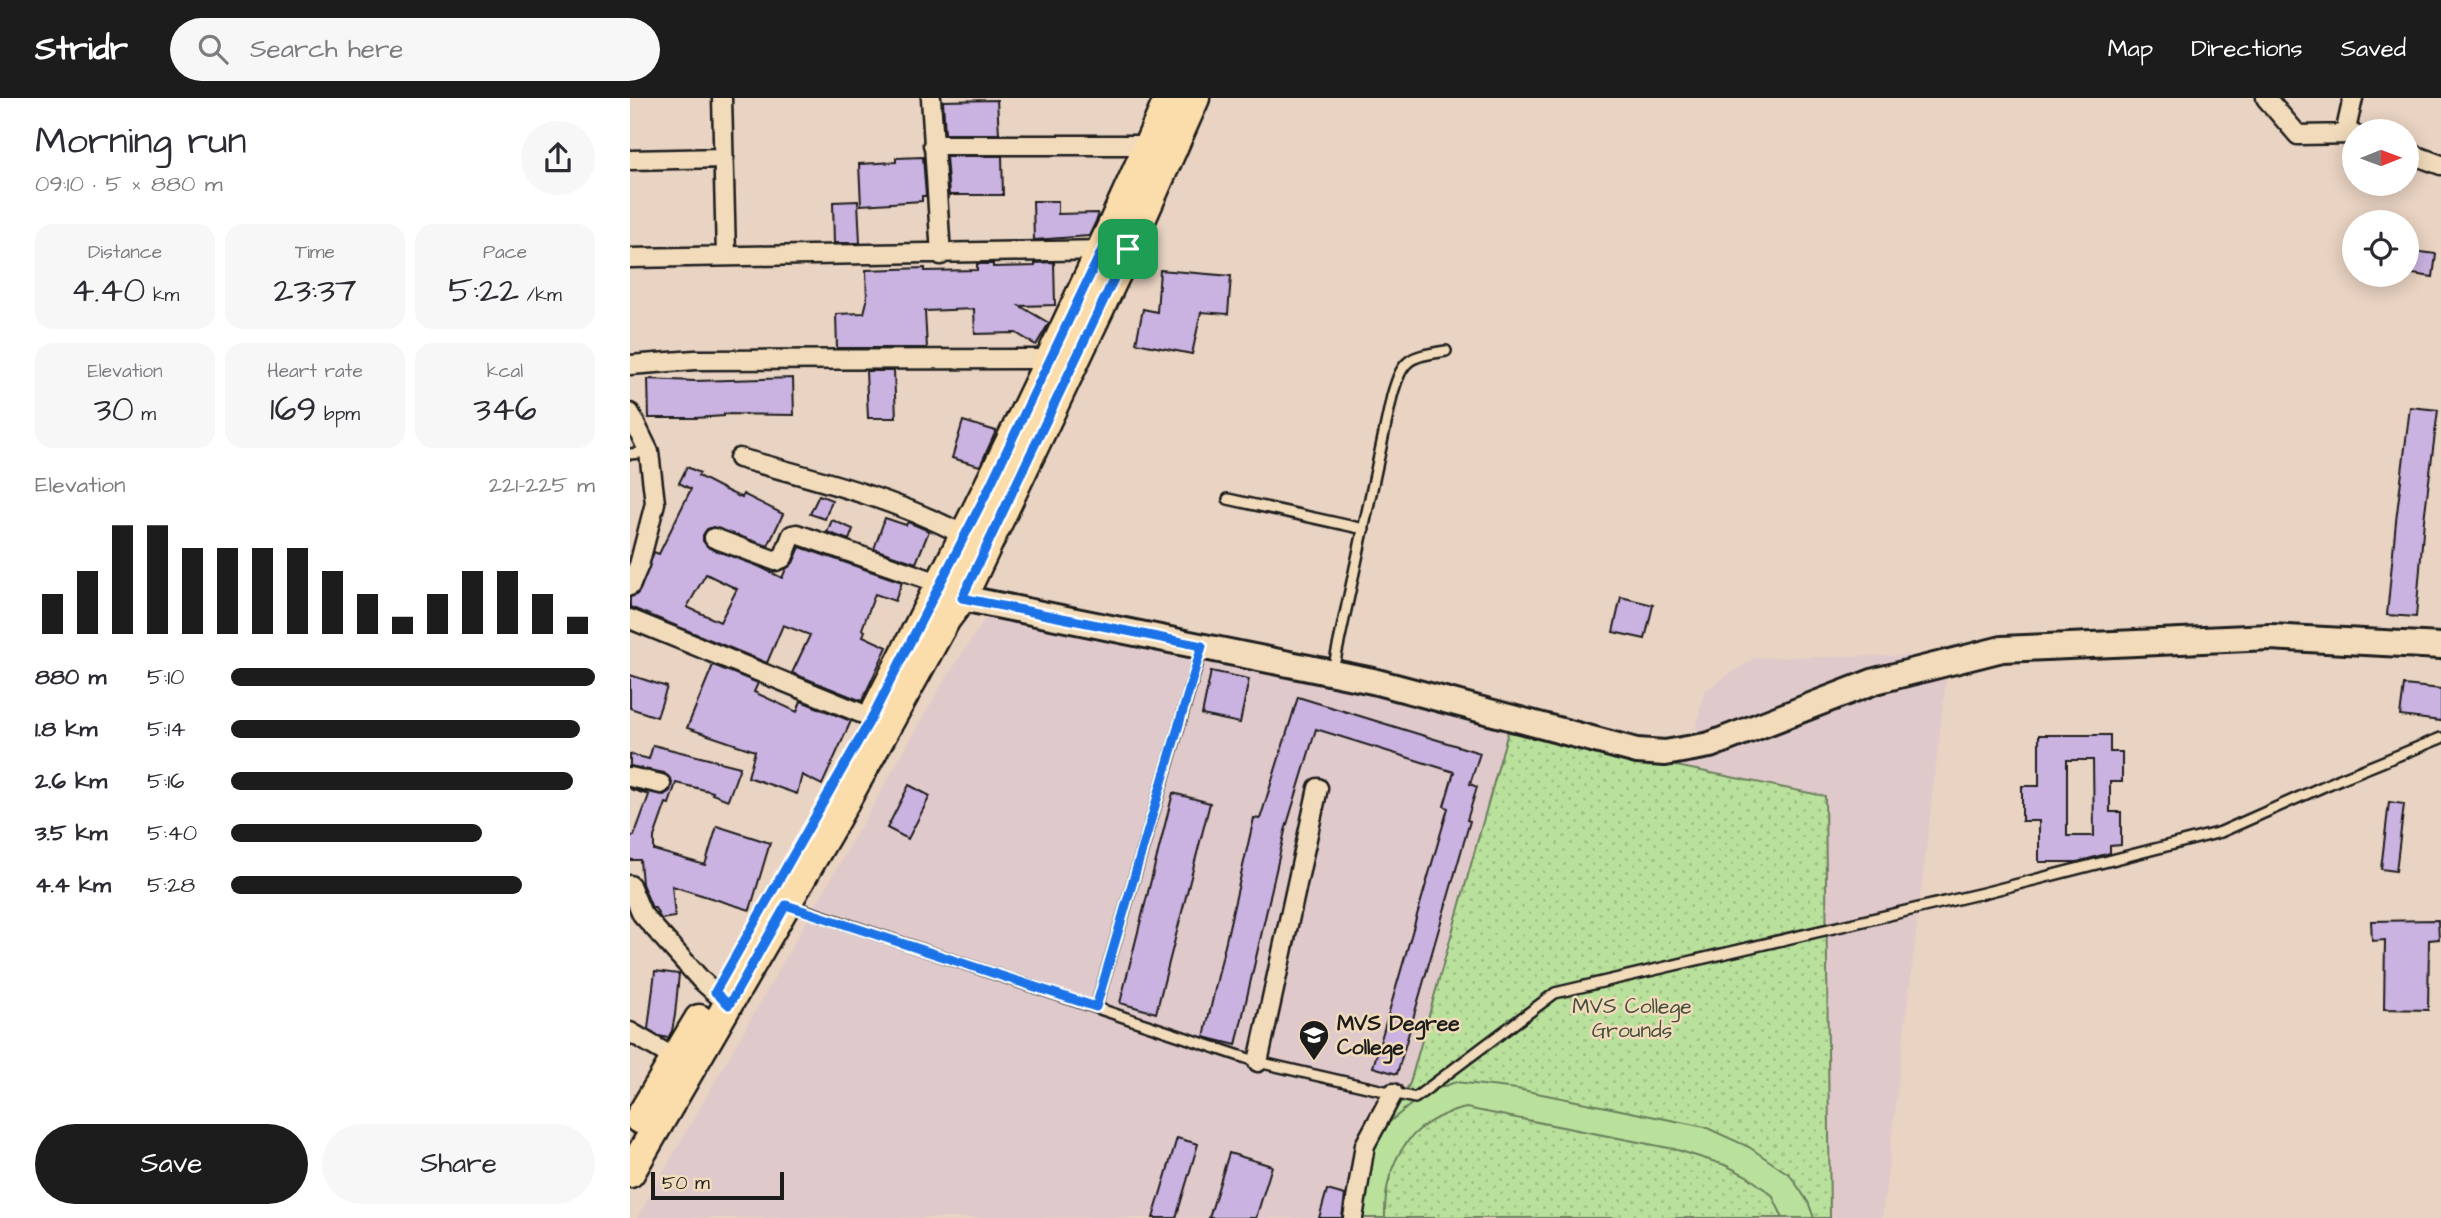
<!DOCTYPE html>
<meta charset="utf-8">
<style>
body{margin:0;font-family:"Architects Daughter",sans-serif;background:#f7f7f7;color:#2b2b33;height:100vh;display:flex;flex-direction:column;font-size:26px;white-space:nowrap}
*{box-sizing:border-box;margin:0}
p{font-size:23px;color:#7c7c81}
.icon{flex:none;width:38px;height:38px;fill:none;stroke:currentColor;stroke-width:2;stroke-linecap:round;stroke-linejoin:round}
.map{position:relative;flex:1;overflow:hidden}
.drawer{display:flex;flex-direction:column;background:#fff;width:630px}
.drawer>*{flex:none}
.needle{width:46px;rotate:89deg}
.buttons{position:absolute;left:1712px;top:21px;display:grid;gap:14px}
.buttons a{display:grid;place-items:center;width:77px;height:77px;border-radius:50%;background:#fff;box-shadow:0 4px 18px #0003;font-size:35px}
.scale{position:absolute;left:21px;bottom:18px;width:133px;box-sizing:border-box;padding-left:7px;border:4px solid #1c1c1c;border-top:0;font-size:19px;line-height:24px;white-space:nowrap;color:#1c1c1c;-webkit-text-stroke:5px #f1dbba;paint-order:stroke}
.pin{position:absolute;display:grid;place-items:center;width:60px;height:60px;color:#fff;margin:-30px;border-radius:14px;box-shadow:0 4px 10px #0006}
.round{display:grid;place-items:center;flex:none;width:74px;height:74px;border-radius:37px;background:#f7f7f7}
.overview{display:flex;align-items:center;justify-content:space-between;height:119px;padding:0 35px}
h1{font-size:38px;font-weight:600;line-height:52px}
.stats{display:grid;grid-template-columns:repeat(3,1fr);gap:10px;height:119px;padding:7px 35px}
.stats div{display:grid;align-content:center;border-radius:18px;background:#f7f7f7;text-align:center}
.stats b{font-size:35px;font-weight:600}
.stats small{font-size:19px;font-weight:400}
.stats p{font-size:19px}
.chart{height:196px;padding:14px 35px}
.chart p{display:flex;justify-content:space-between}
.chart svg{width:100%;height:126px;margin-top:7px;stroke:#1c1c1c;stroke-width:6}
.cta{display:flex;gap:14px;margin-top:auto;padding:14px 35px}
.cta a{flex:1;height:80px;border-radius:42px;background:#1c1c1c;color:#fff;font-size:28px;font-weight:600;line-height:80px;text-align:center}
.cta a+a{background:#f7f7f7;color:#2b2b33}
ul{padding:0 35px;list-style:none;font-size:23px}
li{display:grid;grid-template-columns:112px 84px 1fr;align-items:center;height:52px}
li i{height:18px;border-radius:9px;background:#1c1c1c}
header{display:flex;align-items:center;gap:42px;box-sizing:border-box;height:98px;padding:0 35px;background:#1c1c1c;color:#fff}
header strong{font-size:33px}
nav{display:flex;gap:38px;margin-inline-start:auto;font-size:24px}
.search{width:490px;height:63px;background:#f7f7f7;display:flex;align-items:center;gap:18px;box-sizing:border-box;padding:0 24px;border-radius:38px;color:#7c7c81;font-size:26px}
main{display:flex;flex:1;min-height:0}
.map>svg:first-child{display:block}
</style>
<header>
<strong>Stridr</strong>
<div class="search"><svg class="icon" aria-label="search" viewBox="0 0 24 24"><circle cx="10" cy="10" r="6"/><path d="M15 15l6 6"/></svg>Search here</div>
<nav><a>Map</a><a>Directions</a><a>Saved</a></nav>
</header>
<main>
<section class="drawer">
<div class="overview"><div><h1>Morning run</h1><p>09:10 · 5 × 880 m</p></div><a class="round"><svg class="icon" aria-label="share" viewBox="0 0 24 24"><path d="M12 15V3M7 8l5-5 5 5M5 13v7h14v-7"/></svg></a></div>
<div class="stats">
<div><p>Distance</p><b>4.40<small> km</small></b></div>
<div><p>Time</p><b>23:37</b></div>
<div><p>Pace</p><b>5:22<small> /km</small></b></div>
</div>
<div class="stats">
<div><p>Elevation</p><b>30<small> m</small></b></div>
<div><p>Heart rate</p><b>169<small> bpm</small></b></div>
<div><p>kcal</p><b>346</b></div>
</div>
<div class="chart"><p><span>Elevation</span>221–225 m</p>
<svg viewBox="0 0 160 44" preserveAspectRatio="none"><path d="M5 44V30M15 44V22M25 44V6M35 44V6M45 44V14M55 44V14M65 44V14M75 44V14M85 44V22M95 44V30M105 44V38M115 44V30M125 44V22M135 44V22M145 44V30M155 44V38"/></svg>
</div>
<ul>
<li><b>880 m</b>5:10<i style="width:100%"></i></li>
<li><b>1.8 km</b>5:14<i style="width:96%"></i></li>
<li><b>2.6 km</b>5:16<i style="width:94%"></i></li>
<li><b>3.5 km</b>5:40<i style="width:69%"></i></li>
<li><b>4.4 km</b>5:28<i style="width:80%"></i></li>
</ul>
<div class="cta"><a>Save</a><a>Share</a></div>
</section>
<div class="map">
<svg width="1811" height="1120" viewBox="0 0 1811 1120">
<defs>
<pattern id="green-dots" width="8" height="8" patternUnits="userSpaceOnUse" patternTransform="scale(1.75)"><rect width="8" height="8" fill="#b9e19c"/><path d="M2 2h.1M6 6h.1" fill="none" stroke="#9ec086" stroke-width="1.8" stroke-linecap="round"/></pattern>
</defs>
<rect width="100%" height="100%" fill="#e9d3c2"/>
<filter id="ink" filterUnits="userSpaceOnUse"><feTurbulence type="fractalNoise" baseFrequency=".0143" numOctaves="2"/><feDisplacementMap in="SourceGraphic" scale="14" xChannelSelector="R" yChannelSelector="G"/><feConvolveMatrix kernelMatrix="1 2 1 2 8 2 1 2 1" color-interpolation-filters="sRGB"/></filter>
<g filter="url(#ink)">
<path fill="#e0c9cb" d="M365 506 1061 656 1074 593 1124 560 1319 557 1252 1120H7L311 588Z"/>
<path fill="url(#green-dots)" stroke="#6a7e5c" stroke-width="2" d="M878 634 1195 698 1200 1120H723L739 1057 780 985Z"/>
<path fill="#b9e19c" stroke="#6a7e5c" stroke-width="2" d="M826 984 887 991 1075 1029 1119 1049 1160 1077 1178 1104 1184 1120H1153L1142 1097 1117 1078 1095 1067 1044 1051 836 1010C779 1022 754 1064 755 1120H730L740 1054 757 1026 795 995Z"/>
<path fill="#cab2e1" stroke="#1c1c1c" stroke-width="2" fill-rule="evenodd" d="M367 2 369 36H315L313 3Z
M316 58H372L373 97H319Z
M293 59 296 98H292V103L231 107 229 66 266 64V60Z
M228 103 230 145H204L203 104Z
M403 103H428V116L467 115 468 119 459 138 404 142Z
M1776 152 1806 156 1803 179 1776 175Z
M424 164 425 207 390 208 419 225 406 247 386 235 345 236 344 211 295 213 297 250H207L206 216 234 215 237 203 236 172 295 170V173L347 172V166H363V169L405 168V165Z
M530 172 601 178 598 216 571 214 562 256 506 245 513 211 527 214Z
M236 273H264L266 320H238Z
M163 280 164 317 94 316V318L65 320H19L18 281 65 283Z
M1780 309 1808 312 1794 422 1786 519 1757 517 1766 423Z
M333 323 366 333 350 368 322 360Z
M57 369 70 375 68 378 95 392 112 400 113 396 153 416 138 448 83 429 77 431 73 437V443L79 450 128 468 152 480 156 471 163 465 170 449 272 484 265 503 245 496 232 531 235 533 233 538 257 549 232 603 162 575 180 537 153 527 137 565 0 509V499L6 497 10 492 24 454 29 456 61 391 49 385ZM76 476 107 491 90 524 57 509Z
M189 397 202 402 195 421 180 416Z
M255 420 276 427 278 424 299 433 286 465 244 451Z
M202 422 223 431 219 442 197 434Z
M991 499 1023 507 1015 541 983 534Z
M83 567 128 585 124 594 167 614 171 603 221 623 192 687 172 677 167 696 118 679 125 653 57 630Z
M581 573 619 581 610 625 572 617Z
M0 577 37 589 27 619 0 610Z
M1774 587 1811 591V623L1770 618Z
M668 599 850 655 840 686 847 689 837 722 840 723 767 976 743 969 818 710 814 708 824 674 686 631 655 733 606 947 574 939 624 720 630 721Z
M1409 637H1480V654H1492V684H1480V714H1491V747L1480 748V755L1447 764H1409V723H1392V688H1409ZM1437 662H1463L1464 738H1437Z
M23 647 110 669 98 702 82 696 83 694 46 685 39 706 36 705 24 739V752L75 767 87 728 140 745 120 812 42 788 45 819 31 821 25 810H22L12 786 10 762H0V738H4L19 697 0 691 34 697 40 693 42 683 34 675 0 668V656L19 661Z
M279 687 300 698 278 741 257 730Z
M543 695 580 705 526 915 490 905Z
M1759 704 1774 706 1766 773 1751 771Z
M1808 822 1809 841 1799 842 1798 912 1754 911 1755 842 1742 843 1741 823Z
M25 873 49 876 45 917 42 933 38 940 29 938 18 931Z
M547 1040 568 1046 546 1120H523Z
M599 1055 642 1068 626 1120H579Z
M697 1092 715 1097 712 1120H689Z"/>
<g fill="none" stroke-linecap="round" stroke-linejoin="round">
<g stroke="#1c1c1c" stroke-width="14">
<path id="lane" d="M0 356 19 354
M598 401 734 431
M703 572 762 298C773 260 778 259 816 253
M159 807 628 964 785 1000 925 895 1353 795 1591 734 1710 681 1811 640
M466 909 572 550"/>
</g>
<g stroke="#1c1c1c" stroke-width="23">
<path id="street" d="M92 0 96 158
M301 0 311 157
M1636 0 1668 37 1724 36
M1715 36 1723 0
M303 47H519
M1776 54 1811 67
M0 62 94 60
M0 160 477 152
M0 267 65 262 420 261
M0 315 19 354 25 405 9 467 0 488
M109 360C186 381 263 400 334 437
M84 440 146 463 153 460 162 437 167 436 309 485
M0 521 255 625
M0 679 31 686
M0 787 12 816 71 882 99 907
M0 934 53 965
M628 964 688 690
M723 1120 735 1047 763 995"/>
</g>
<g stroke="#1c1c1c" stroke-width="30">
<path id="secondary" d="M317 490 332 500 743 583 1007 653 1035 655 1080 647 1245 583 1372 551 1640 539 1811 548"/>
</g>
<g stroke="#1c1c1c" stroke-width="33">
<path id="primary" d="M247 610C350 409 449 207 539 0
M9 1021 69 921
M0 1075 201 729 316 521 332 500 498 151 565 0"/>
</g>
<use href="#lane" stroke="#f1dbba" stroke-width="9"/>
<use href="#street" stroke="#f1dbba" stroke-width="18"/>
<use href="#secondary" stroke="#f1dbba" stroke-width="24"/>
<use href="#primary" stroke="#fbdcab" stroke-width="28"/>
</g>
</g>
<g fill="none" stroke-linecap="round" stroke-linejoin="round" filter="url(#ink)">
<g stroke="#fff" stroke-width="14">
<path id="route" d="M498 151 332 500 572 548 466 909 156 807 99 907 85 894 242 619 357 394 472 152Z"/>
</g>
<use href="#route" stroke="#1a73e8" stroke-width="9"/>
</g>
<defs>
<g id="university-pin" transform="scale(1.575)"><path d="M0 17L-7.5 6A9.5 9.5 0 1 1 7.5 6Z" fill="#1c1c1c" stroke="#f1dbba"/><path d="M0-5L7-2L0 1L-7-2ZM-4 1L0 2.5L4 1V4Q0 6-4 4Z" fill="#fff"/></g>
</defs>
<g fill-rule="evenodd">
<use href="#university-pin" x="684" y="937"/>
</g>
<g text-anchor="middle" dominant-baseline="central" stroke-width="5" stroke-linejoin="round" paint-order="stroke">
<g font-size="21" fill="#434d3c" stroke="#f1dbba">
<text x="1002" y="908">MVS College<tspan x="1002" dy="24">Grounds</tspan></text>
</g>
<g font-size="21" font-weight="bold" fill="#1c1c1c" stroke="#f1dbba" text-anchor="start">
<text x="707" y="925">MVS Degree<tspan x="707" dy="24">College</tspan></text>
</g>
</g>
</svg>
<div class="buttons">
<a><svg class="needle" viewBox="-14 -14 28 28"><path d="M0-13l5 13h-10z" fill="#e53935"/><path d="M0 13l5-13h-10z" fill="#7c7c81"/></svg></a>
<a><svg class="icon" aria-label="locate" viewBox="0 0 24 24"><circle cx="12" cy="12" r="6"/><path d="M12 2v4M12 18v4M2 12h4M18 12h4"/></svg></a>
</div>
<div class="scale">50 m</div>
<div class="pin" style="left:498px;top:151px;background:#1e9e55"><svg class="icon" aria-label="arrive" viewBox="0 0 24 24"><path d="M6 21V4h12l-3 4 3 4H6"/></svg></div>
</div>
</main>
